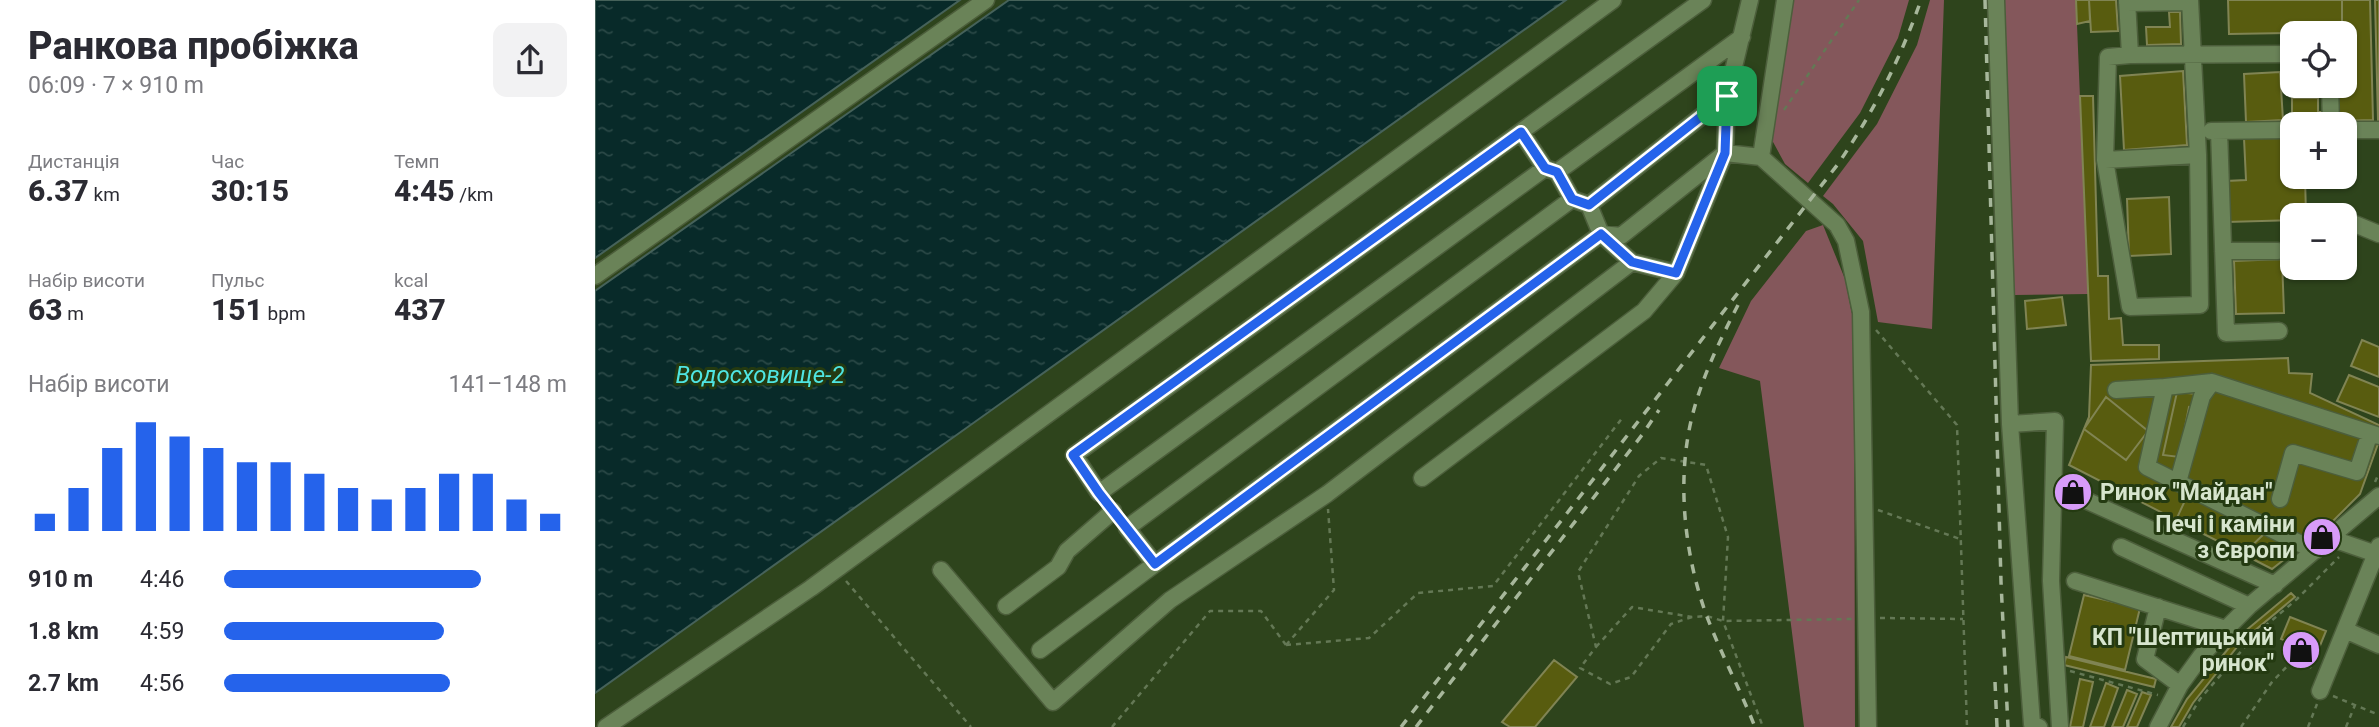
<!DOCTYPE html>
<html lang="uk">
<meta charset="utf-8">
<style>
body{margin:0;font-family:Roboto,sans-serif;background:#f2f2f3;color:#2b2b33;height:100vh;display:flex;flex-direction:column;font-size:26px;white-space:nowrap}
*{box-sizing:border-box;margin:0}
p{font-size:23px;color:#7c7c81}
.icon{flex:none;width:38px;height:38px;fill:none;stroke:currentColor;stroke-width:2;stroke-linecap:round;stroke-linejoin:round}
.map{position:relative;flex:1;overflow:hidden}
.sheet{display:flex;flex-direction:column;background:#fff;width:595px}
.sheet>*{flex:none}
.controls{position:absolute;left:1685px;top:21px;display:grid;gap:14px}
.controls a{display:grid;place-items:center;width:77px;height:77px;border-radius:14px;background:#fff;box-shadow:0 2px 5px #0004;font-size:35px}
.pin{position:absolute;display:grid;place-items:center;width:60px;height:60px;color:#fff;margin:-30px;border-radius:14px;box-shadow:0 4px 10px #0006}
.round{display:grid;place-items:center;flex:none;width:74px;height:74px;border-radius:14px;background:#f2f2f3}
.summary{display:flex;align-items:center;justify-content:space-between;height:119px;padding:0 28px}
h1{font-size:38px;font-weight:800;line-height:52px}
.stats{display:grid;grid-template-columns:repeat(3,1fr);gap:10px;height:119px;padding:7px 28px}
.stats div{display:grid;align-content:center}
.stats b{font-size:30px;font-weight:800}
.stats small{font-size:19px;font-weight:400}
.stats p{font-size:19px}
.chart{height:196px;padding:14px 28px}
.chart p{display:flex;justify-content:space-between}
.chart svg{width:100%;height:126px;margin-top:7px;stroke:#2563eb;stroke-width:6}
ul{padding:0 28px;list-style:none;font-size:23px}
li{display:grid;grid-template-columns:112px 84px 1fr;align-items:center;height:52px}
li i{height:18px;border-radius:9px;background:#2563eb}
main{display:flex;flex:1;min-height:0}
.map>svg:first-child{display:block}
</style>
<main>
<section class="sheet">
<div class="summary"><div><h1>Ранкова пробіжка</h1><p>06:09 · 7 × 910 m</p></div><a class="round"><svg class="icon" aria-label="share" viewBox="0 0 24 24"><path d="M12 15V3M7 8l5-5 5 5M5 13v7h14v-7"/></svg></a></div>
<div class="stats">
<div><p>Дистанція</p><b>6.37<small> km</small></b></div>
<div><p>Час</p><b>30:15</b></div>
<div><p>Темп</p><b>4:45<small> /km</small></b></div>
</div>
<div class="stats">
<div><p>Набір висоти</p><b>63<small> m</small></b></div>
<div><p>Пульс</p><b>151<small> bpm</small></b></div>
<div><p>kcal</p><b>437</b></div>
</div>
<div class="chart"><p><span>Набір висоти</span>141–148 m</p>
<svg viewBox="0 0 160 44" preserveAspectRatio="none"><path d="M5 44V38M15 44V29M25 44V15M35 44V6M45 44V11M55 44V15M65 44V20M75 44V20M85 44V24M95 44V29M105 44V33M115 44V29M125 44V24M135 44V24M145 44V33M155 44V38"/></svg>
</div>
<ul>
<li><b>910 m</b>4:46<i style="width:75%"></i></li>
<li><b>1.8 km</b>4:59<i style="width:64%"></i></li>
<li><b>2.7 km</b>4:56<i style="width:66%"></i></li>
</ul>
</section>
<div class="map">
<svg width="1784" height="727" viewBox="0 0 1784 727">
<defs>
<pattern id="water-ripples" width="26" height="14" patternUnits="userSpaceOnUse" patternTransform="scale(1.75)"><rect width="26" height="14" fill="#082a29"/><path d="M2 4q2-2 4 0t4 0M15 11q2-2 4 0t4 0" fill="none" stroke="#2b4947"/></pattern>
</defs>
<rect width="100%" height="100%" fill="#2e441c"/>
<path fill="#84575b" d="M1195 0H1314L1303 38 1265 113 1213 183 1190 164 1172 131Z
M1335 0H1349L1337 329 1283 322 1268 241 1238 204 1228 196 1282 124 1322 45Z
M1408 0H1481L1493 294 1419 295Z
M1228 225 1250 279 1259 324 1260 727H1209L1165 381 1124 368 1156 301 1211 231Z"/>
<path fill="url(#water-ripples)" stroke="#46625a" stroke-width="2" d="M0 0H365L0 258Z
M414 0H971L0 693V291Z"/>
<path fill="#585c0f" stroke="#808453" stroke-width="2" d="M1481 0H1494L1495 21 1482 24Z
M1494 0H1521L1523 31 1496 32Z
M1633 0H1747V32L1634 34Z
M1747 0H1775L1778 120 1741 121 1740 86H1750V33H1738L1747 32Z
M1780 0H1784V120H1783Z
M1574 12H1585L1586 44 1552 45 1551 27H1575Z
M1588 71 1592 145 1529 150 1525 76Z
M1685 72 1688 120 1651 122 1649 74Z
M1485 96H1498L1503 276H1513L1514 319 1526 318 1528 345H1564V359L1496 361Z
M1697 98H1723V112H1731V124L1697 125Z
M1691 136 1692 164H1698V177H1710L1711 215H1698V220L1632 222 1631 181 1651 180 1649 138Z
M1574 197 1576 254 1534 256 1532 199Z
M1687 230H1698V250L1688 251Z
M1687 259 1689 313 1641 314 1639 261Z
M1467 297 1471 325 1432 329 1430 301Z
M1767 340 1784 347V377L1756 366Z
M1693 358 1694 373 1717 374 1715 393 1784 425V441L1765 494 1736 523 1677 569 1474 465 1494 417 1496 365Z
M1754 375 1784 387V417L1742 401Z
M1582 392 1602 394 1600 409 1594 407 1584 457 1568 455Z
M1511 397 1553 431 1531 460 1489 429Z
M1593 494 1670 533 1648 554 1581 520Z
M1696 593 1700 597 1646 642 1598 703 1584 727H1576L1592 699 1642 638Z
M1489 595 1545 608 1530 670 1474 656Z
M1695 617 1731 631 1722 653 1686 639Z
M1471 657 1561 679 1559 687 1469 665Z
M959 660 982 677 940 727H915L907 722Z
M1485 679 1498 682 1488 727H1475Z
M1511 683 1523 688 1509 727H1495Z
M1532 690 1542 694 1528 727H1517Z
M1547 692 1556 695 1542 727H1532Z"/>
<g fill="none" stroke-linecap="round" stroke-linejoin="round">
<g stroke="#4c5e3b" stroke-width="19">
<path id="minor" d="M1401 0 1415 424 1437 724 1444 727
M1532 0 1535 55 1698 54
M1532 3 1595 2
M1535 55 1513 57 1510 160 1535 307 1605 305 1603 155
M1735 86 1736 124
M1750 130H1784
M1616 131 1698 130
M1624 131 1631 333 1684 331
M1166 157 1190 0
M1510 160 1603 155 1595 0
M950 168 504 493 479 455 1108 0
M962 172 1147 37
M977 199 532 528 560 564 1006 234 1026 236 1130 153 1166 157 1242 225 1251 241 1266 312 1273 727
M994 205 1132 96 1155 0
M1732 213 1738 215
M1750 220 1784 234
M1628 251H1683
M1037 262 1081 273
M0 276 391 0
M1521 390 1570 387
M1415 424 1460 421 1456 581 1465 727
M827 478 1049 311 1081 273 1130 153 1132 96
M1583 482 1607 396 1617 382
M1459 486 1680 585
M1685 499 1698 453 1762 472 1775 433
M1735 538 1784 555
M1526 547 1654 606
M1720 551 1552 467 1570 387 1617 382 1784 436
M346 570 458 702 575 600 732 494 1037 262 1006 234 994 205 977 199 962 172 950 168 926 132
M1480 581 1631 629
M411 606 463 567 472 551 518 511
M1563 607 1550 659 1585 685
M1750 630 1784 645
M445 650 560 564
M1725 691 1784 546
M11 727 216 588 1018 0
M1563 727 1585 685 1606 656 1631 629 1654 606 1784 496"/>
</g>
<path stroke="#647855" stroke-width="2.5" stroke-dasharray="5 5" stroke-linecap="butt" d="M1189 110 1264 0
M1281 330 1362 425 1372 727
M1780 482 1784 473
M1283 510 1365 539
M251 581 376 727
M1097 617 1076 624 1036 677 1015 684 985 668 1001 647 983 572 1044 476 1066 458 1111 465 1133 537 1128 621 1168 727
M1285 618 1368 619
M691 645 774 638 823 593 898 586 1028 417
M691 645 739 590 733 509
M1001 647 1037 607 1097 617 1112 616 1128 621 1258 619
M1475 671 1563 695
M1738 696 1784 715
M517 727 615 611H666L691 645
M1588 727 1605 699 1661 634 1702 599 1744 557
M1646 727 1677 682 1698 660 1720 669
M1713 727 1722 704
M1751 727 1760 705"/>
<use href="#minor" stroke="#6a8358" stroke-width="16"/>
<path stroke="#a7b79b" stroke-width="3.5" stroke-dasharray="9 9" stroke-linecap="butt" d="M1390 0 1406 582 1413 727
M1143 305C1125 340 1108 375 1098 413 1081 477 1089 553 1111 614 1125 652 1145 689 1160 727
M1400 682 1402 727
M806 727 1243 164C1279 111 1305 60 1326 0
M821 727 1047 435 1064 410"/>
</g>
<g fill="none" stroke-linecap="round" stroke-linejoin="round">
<g stroke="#fff" stroke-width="14">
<path id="route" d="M1132 96 1130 153 1081 273 1037 262 1006 234 560 564 504 493 478 455 926 132 950 168 962 172 977 199 994 205Z"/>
</g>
<use href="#route" stroke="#2563eb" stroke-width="9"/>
</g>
<defs>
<g id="shop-disc" transform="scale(2.0125)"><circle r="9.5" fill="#d79bf9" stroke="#243a11"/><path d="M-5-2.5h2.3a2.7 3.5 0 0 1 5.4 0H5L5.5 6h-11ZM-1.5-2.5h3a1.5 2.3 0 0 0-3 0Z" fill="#111"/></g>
</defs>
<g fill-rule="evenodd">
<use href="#shop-disc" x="1478" y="492"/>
<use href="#shop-disc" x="1727" y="537"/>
<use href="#shop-disc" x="1706" y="650"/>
</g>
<g text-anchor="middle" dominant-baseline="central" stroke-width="6" stroke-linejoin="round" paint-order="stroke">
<g font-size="23" font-weight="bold" fill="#d7e5ce" stroke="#243a11" text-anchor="end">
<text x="1505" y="492" text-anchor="start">Ринок "Майдан"</text>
<text x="1700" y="524">Печі і каміни<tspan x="1700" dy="26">з Європи</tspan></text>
<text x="1679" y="637">КП "Шептицький<tspan x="1679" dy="26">ринок"</tspan></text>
</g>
<g font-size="24" font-style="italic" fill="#4fe5e2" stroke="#243a11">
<text x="165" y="375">Водосховище-2</text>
</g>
</g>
</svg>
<div class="controls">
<a><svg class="icon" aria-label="locate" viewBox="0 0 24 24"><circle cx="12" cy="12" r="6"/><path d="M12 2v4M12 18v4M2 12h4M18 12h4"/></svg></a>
<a>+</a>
<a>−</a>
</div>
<div class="pin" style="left:1132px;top:96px;background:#1e9e55"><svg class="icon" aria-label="arrive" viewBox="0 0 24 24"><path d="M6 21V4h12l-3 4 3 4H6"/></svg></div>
</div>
</main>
